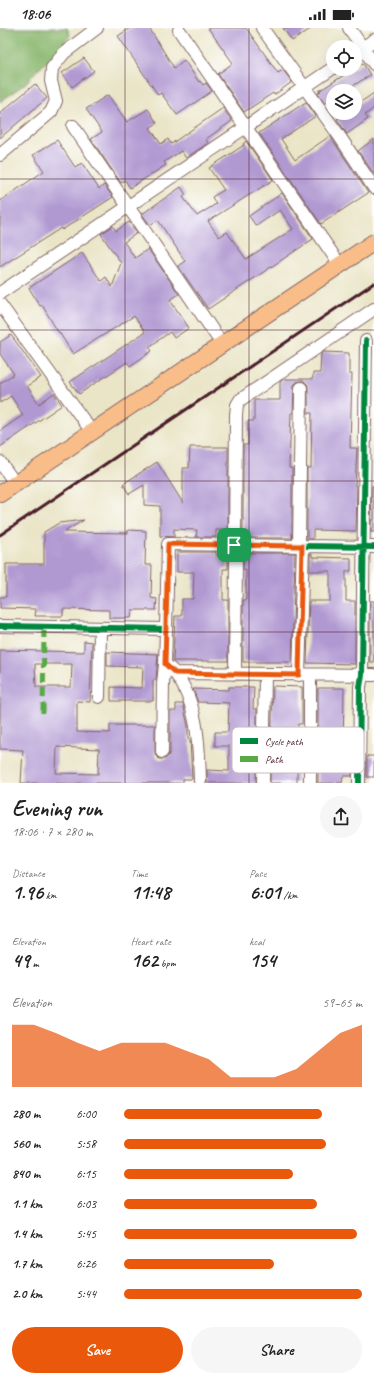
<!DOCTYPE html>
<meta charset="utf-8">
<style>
body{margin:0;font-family:Caveat,sans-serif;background:#f6f6f6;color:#222;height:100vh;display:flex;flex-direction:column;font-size:15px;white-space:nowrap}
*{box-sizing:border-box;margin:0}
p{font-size:13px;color:#767676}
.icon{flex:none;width:22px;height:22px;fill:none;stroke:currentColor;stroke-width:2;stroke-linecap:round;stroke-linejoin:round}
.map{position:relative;height:755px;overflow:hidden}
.sheet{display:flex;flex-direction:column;background:#fff;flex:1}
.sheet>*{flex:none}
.tools{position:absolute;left:326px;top:12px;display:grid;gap:8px}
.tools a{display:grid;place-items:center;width:36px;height:36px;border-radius:50%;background:#fff;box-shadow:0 4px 16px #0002;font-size:20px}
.pin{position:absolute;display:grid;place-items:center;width:34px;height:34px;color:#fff;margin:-17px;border-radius:8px;box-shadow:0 2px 6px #0006}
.round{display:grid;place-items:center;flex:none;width:42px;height:42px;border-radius:21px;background:#f6f6f6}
.summary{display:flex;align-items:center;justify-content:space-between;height:68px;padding:0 12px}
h1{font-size:22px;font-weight:700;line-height:30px}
.metrics{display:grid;grid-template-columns:repeat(3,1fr);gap:6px;height:68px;padding:4px 12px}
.metrics div{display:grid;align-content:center}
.metrics b{font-size:20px;font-weight:700}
.metrics small{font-size:11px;font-weight:400}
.metrics p{font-size:11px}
.chart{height:112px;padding:8px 12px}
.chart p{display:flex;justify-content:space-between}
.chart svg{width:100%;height:72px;margin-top:4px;fill:#ea580c;opacity:.7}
.primary-button{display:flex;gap:8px;margin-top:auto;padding:8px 12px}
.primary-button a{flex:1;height:46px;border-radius:24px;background:#ea580c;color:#fff;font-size:16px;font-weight:700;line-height:46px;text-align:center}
.primary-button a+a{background:#f6f6f6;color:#222}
ul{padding:0 12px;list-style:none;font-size:13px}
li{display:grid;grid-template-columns:64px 48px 1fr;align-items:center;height:30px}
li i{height:10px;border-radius:5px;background:#ea580c}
.status{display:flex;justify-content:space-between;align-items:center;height:28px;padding:0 20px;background:#fff;direction:ltr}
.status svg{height:11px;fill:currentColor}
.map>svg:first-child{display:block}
</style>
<div class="status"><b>18:06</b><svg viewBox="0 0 49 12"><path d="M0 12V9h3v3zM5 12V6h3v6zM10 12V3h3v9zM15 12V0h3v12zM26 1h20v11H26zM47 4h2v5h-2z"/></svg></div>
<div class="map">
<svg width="374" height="755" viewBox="0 0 374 755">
<rect width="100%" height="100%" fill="#fff"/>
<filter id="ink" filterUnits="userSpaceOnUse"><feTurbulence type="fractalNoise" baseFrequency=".025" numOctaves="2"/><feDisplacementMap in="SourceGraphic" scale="8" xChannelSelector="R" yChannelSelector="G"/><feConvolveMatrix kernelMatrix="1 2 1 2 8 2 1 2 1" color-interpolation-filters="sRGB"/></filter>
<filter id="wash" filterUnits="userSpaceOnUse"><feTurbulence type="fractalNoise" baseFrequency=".012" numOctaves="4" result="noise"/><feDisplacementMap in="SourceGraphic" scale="16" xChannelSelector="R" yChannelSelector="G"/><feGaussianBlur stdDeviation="0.9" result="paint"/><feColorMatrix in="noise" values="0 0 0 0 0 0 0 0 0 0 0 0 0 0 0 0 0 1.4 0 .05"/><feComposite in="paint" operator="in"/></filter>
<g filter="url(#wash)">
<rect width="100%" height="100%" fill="#eae5c7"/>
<path fill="#8cb870" stroke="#6b6c4e" d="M0 0H67L70 7 59 23 36 43 26 55 0 74Z"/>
<g id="blocks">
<path fill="#b098d1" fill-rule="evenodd" d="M130 0H149L174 40 184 32 199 54 200 53 203 57 206 55 212 63 177 87 161 65 158 67 118 8Z
M208 0H246L278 45 283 42 292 54 274 67 273 65 244 84 218 46 233 35Z
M283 0H312L292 13Z
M84 30 94 43 72 59 62 45Z
M363 35 370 47 345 63H333V79L329 73 325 75 318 65 321 63H319Z
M35 56 47 70 0 110V85Z
M374 65V80L365 87 368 91 347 106 337 91 345 85H355V72L358 76Z
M108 67 127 94 148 81 157 95 150 100 161 116 168 111 171 116 223 80 232 93 206 111 208 115 186 130 181 123 164 134 166 137 130 160 125 152 121 155 91 111 102 104 86 81Z
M306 74 316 88 281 111 295 132 330 108 368 165 321 196 259 105Z
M374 111V146L358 123Z
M57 112 75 139 82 135 99 161 104 157 113 169 62 202 61 200 0 239V173L44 143 33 127Z
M246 113 273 152 208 193 219 209 227 204 246 231 293 201 280 182 256 198 249 188 282 165 313 211 208 281 178 238 185 233 158 192 150 197 142 186 181 159 186 167 183 169 197 188 216 176 212 169 224 162 209 140 244 117 243 116Z
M129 194 137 205 124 214 135 230 148 221 179 266 170 272 189 300 174 310 170 304 149 319 152 323 130 338 127 334 79 366 70 354 145 304 134 288 73 326 59 304H58L42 277 40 278 29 260 82 225 101 253 106 249 112 259 121 235 101 206 113 198 116 203Z
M11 307 41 349 27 358 39 376 54 365 62 377 0 419V403L23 387 11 368 0 375V355L14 346 0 326V314Z
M324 324 349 325V346H352L350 420H357L355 458H357L356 503 313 502V511H307V440H311L312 385H308V357L304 353H301L297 354 294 357 293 385H291L289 440H292V510H243V417H248V393H254V372H280V354L284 351H313V345H320L321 326Z
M190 419H228V502H216V509H196L197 502 174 501V509L160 508V478L144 477V457L129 466 123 456 157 434 183 475V440H189Z
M372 458H374V504H371Z
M84 492 64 504 128 505V502L146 503 145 537H152L151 570 157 571 156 582H132L131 590H109V582L63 581V588H35L36 581 0 580V569H6V536H44V504L59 495Z
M177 524H216V527L228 528V541H223V572H228V633H173L175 588H182V571H193L194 544H177Z
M243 525H295L292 634H243V572H246V542L243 541Z
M310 526H312V529L351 530V543H346V573H355V636L307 635 309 573H330V543H310Z
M370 573H374V634H370Z
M84 613 92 614 90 674 77 673V704L110 705V697H155V727L159 731H165L168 728 170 724V683H176V676H183L188 698V711L190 712 192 751H183V755H21L23 722 0 721V622L84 624ZM35 636H72L71 659H36ZM57 719 99 721 98 746 56 745Z
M107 624 158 626 156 652H153V673H111V659L142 660 143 639 107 638Z
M273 658 302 659V696H298L297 755H270Z
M229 659H254L253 681H257L256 755H207V742L229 743V718H215V704H228L229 675 198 674 193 661 229 662Z
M318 660H344L343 727H352V748H343L342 755H318L319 697H318Z
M367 728H374V749H367Z"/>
</g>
</g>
<g filter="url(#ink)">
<use href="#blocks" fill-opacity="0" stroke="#826462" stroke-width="1"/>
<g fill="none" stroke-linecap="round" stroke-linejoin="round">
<g stroke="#826462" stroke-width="14">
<path id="minor" d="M262 0 338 106 374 160
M349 0 374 36
M179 2 340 237
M355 25 374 12
M73 98 222 316
M0 127 51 84 56 73 51 53 52 40 64 25 97 0
M0 265 333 40
M0 276 92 404
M0 434 15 455
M299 518 301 360
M0 598 166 601 168 516 374 519
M166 601 165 636 175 645 374 647
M175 645C198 675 199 717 200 753
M235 646 236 527 235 517 236 387 237 377 240 372 374 281
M299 647 303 518
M99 669 100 600
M162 724 163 656 165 636
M263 755 265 647
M310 755V647
M359 755 360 659 362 647 366 313"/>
</g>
<g stroke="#826462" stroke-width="18">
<path id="major" d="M0 466 374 214"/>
</g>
<use href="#minor" stroke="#fff" stroke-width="12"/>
<use href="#major" stroke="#f8bd89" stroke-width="16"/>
<path stroke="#4a1f2b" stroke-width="3" d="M0 507 374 255"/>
<path stroke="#57aa44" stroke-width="5" stroke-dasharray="10 5" stroke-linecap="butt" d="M43 685 44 599"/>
<g stroke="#fff" stroke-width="8">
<path id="cycleway" d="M0 598 166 601 168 516 374 519
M359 755 360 659 362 647 366 313"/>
</g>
<use href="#cycleway" stroke="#00873e" stroke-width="6"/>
</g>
</g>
<g fill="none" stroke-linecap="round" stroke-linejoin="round" filter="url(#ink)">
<g stroke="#fff" stroke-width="8">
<path id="route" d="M168 516 302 518 299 647 175 645 165 636Z"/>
</g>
<use href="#route" stroke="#ea580c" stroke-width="5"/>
</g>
<path fill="none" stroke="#4a1f2b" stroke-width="1" stroke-opacity="0.55" d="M125 0V755M249 0V755M0 151H374M0 302H374M0 453H374M0 604H374"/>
<rect x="232" y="699" width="132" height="46" rx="6" fill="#fff" stroke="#c9bcbf" stroke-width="1"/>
<rect x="240" y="710" width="18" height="6" fill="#00873e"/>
<rect x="240" y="728" width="18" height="6" fill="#57aa44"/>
<g font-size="11" fill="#4a1f2b">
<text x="265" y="717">Cycle path</text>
<text x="265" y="735">Path</text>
</g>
</svg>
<div class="tools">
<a><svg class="icon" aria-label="locate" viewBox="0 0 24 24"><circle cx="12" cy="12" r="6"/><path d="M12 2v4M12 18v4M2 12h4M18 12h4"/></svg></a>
<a><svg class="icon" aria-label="layers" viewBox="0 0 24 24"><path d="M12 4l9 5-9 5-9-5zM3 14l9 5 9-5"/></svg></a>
</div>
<div class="pin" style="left:234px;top:517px;background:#1e9e55"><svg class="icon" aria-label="arrive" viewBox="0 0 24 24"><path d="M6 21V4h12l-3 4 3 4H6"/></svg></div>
</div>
<section class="sheet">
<div class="summary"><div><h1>Evening run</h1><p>18:06 · 7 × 280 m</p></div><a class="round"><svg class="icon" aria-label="share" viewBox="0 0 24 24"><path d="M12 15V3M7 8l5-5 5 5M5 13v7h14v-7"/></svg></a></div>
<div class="metrics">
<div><p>Distance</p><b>1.96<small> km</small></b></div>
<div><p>Time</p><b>11:48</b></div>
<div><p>Pace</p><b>6:01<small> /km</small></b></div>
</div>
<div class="metrics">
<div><p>Elevation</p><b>49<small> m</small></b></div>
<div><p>Heart rate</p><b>162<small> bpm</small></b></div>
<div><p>kcal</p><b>154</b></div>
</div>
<div class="chart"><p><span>Elevation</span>59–65 m</p>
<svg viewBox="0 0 160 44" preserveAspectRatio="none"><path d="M0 44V6L10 6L20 11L30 17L40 22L50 17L60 17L70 17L80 22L90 27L100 38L110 38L120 38L130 33L140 22L150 11L160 6V44z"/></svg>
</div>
<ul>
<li><b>280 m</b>6:00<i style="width:83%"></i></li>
<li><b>560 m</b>5:58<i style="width:85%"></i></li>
<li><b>840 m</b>6:15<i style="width:71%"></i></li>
<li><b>1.1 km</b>6:03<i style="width:81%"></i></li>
<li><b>1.4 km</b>5:45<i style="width:98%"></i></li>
<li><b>1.7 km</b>6:26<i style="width:63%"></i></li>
<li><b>2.0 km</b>5:44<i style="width:100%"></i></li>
</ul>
<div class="primary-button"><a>Save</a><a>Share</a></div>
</section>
